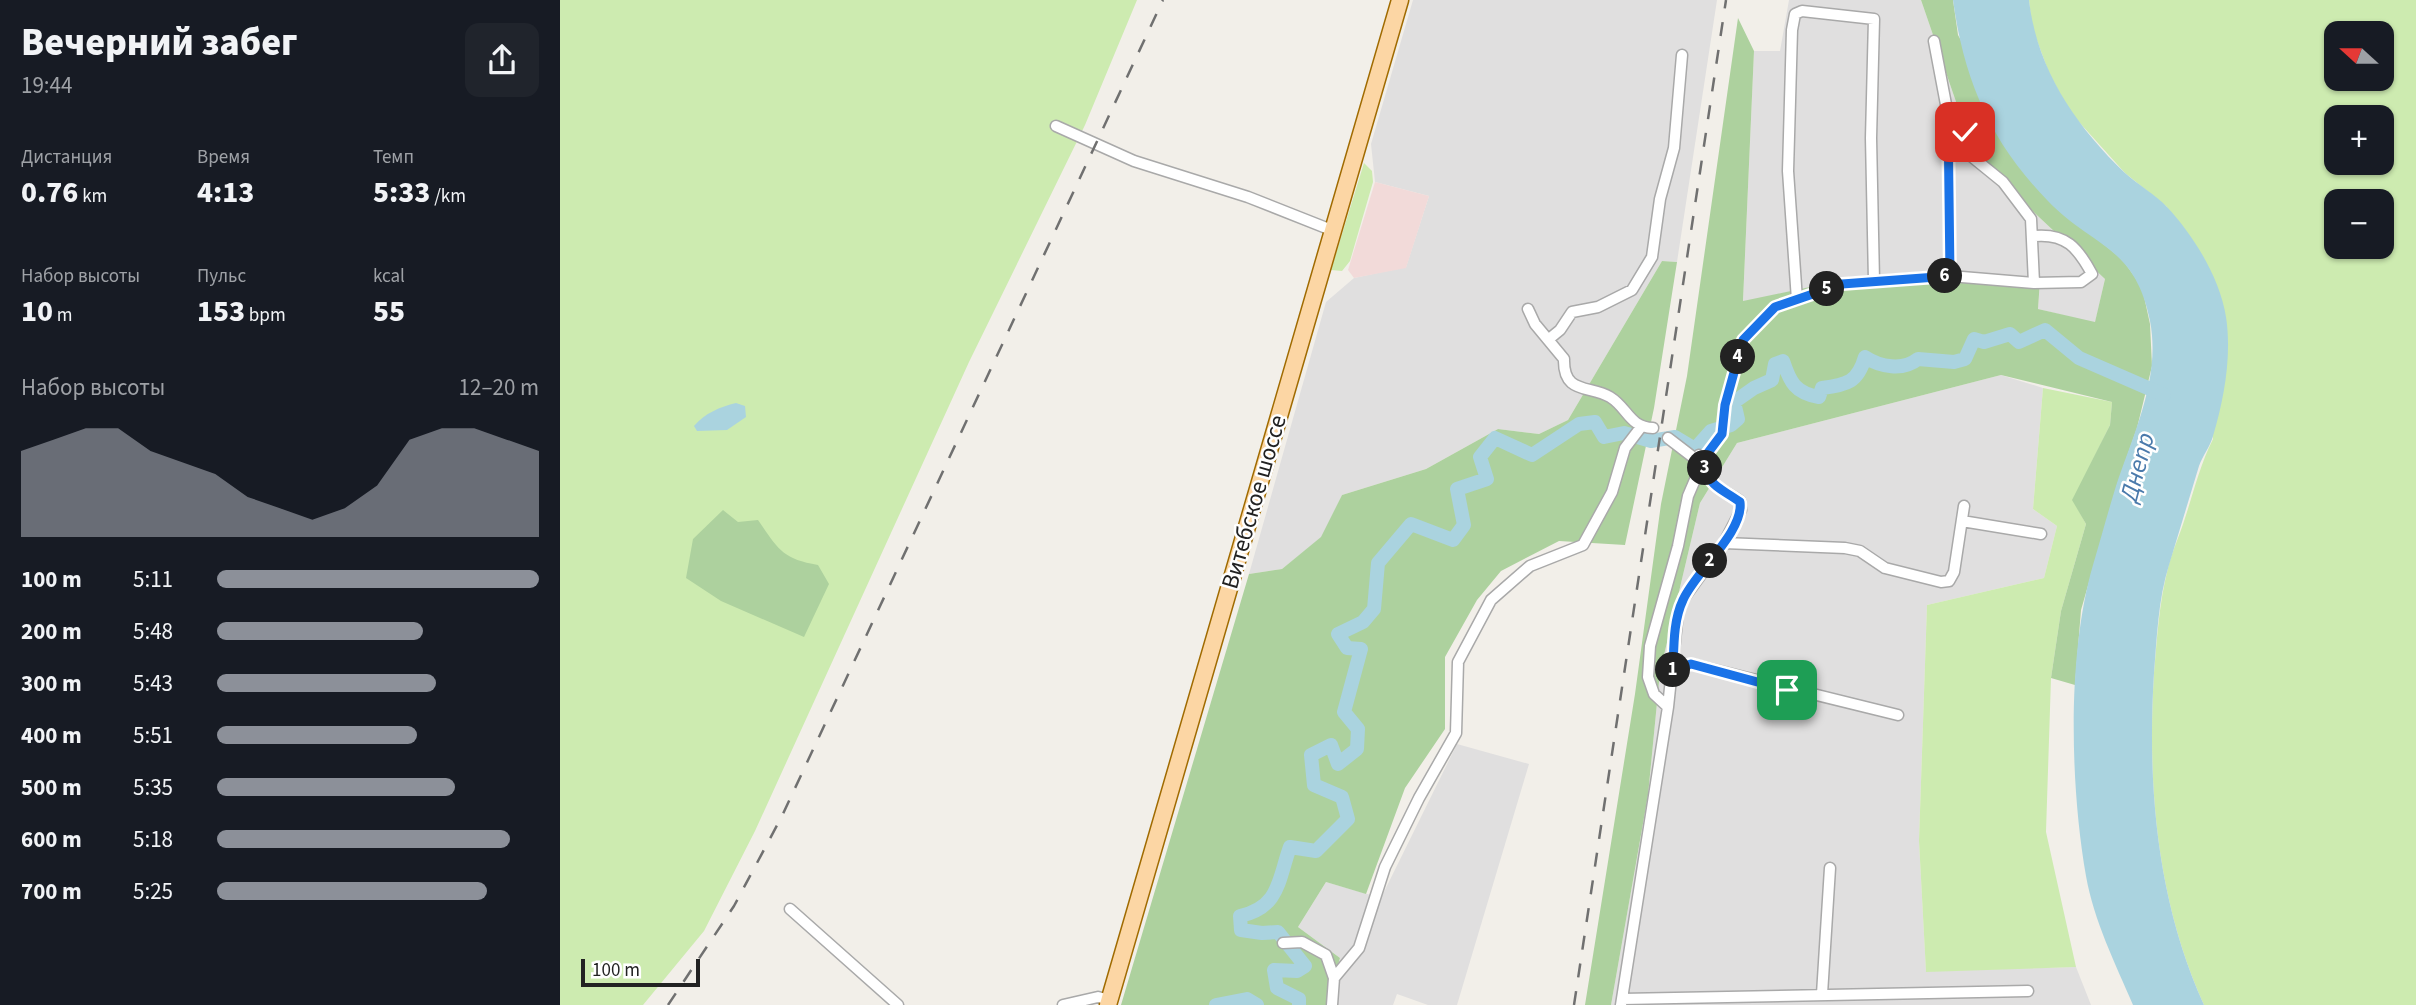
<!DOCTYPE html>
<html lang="ru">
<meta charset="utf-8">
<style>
body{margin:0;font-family:"Source Sans 3",sans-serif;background:#20242c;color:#f1f3f6;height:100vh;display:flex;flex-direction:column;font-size:26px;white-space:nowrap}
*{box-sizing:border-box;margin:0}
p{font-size:23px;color:#9ea1a6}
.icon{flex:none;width:38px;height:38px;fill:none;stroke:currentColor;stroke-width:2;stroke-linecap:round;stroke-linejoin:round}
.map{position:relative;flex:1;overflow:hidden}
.side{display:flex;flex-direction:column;background:#171b24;width:560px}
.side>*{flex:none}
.needle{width:46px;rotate:291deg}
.fabs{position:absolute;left:1764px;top:21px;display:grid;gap:14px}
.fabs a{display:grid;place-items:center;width:70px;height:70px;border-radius:14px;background:#171b24;box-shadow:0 2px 5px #0004;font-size:35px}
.scale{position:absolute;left:21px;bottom:18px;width:119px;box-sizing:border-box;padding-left:7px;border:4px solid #222;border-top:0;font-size:19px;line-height:24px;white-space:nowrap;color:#222;-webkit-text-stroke:5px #fff;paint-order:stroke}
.pin{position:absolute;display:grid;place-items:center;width:60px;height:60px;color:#fff;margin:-30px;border-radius:14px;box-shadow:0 4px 10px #0006}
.km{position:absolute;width:35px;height:35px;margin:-18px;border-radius:50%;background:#222;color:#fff;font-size:19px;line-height:35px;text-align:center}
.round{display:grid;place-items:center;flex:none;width:74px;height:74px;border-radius:14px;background:#20242c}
.overview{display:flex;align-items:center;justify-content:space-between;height:119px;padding:0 21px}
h1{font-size:38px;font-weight:800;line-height:52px}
.stats{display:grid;grid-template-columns:repeat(3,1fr);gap:10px;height:119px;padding:7px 21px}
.stats div{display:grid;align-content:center}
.stats b{font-size:30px;font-weight:800}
.stats small{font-size:19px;font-weight:400}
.stats p{font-size:19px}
.chart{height:196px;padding:14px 21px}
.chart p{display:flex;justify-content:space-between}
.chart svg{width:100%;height:126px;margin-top:7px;fill:#8c9099;opacity:.7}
ul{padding:0 21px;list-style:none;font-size:23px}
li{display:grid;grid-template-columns:112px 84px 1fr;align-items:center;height:52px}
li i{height:18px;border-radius:9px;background:#8c9099}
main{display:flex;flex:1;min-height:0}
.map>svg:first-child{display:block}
</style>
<main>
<section class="side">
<div class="overview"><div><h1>Вечерний забег</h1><p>19:44</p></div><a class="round"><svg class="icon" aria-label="share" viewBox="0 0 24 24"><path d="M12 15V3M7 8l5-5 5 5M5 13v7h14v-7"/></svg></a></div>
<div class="stats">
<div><p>Дистанция</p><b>0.76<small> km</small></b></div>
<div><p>Время</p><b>4:13</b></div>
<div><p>Темп</p><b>5:33<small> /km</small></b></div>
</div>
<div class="stats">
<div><p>Набор высоты</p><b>10<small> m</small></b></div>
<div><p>Пульс</p><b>153<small> bpm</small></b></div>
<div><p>kcal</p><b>55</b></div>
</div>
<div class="chart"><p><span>Набор высоты</span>12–20 m</p>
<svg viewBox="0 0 160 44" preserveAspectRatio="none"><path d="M0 44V14L10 10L20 6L30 6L40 14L50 18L60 22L70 30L80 34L90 38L100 34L110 26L120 10L130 6L140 6L150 10L160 14V44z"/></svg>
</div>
<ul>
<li><b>100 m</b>5:11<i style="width:100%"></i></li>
<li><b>200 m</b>5:48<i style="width:64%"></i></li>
<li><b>300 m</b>5:43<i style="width:68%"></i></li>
<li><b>400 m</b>5:51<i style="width:62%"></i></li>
<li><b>500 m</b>5:35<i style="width:74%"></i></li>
<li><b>600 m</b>5:18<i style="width:91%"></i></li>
<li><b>700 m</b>5:25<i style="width:84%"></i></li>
</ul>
</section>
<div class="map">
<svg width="1856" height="1005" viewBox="0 0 1856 1005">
<rect width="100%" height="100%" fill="#f2efe9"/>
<path fill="#e0dfdf" d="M853 0H1157L1117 262 1102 261 1008 420 979 434 938 429 866 469 782 495 762 537 722 569 689 574 766 302 794 278 846 267 869 196 815 182 811 144Z
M1229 0H1361L1415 157 1545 279 1535 323 1478 309 1480 281H1278L1183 302 1194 51H1220Z
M1441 375 1483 388 1473 509 1497 526 1484 578 1367 605 1359 841 1366 971 1516 967 1531 1005H1051L1088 795 1100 672 1140 503 1177 443Z
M897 744 969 764 897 1005H868L837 994 833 1005H766L780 958 738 927 766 882 821 898Z"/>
<path fill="#f2dad9" d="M815 182 869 196 846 268 794 278 788 270Z"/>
<path fill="#cdebb0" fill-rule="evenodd" d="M0 0H577L525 125 409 362 195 831 144 931 83 1005H0Z
M1469 0H1856V1005H1644C1597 901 1587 786 1594 673 1597 638 1599 603 1608 568 1612 551 1620 535 1625 518 1634 491 1640 465 1653 439L1607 207 1565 173 1510 112 1489 73 1472 27ZM1776 33H1822V79H1776ZM1776 117H1822V163H1776ZM1776 201H1822V247H1776Z
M804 163 812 171 813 182 790 261 782 271 771 270Z
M1483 388 1552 402 1550 425 1513 500 1526 524 1501 611 1491 678 1486 832 1516 967 1366 972 1359 841 1367 605 1484 578 1497 526 1473 509Z"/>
<path fill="#add19e" d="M1361 0H1393L1398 35 1487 199 1562 259 1582 287 1590 324 1592 366 1577 428 1557 485 1521 610 1515 685 1491 678 1501 611 1526 524 1512 500 1550 425 1552 402 1441 375 1177 443 1140 503 1100 672 1088 795 1051 1005H1025L1075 694 1101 504 1127 376 1178 18 1194 51 1183 301 1278 281 1387 270 1480 280 1478 309 1535 322 1545 279 1415 157Z
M1102 261 1117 262 1094 408 1065 545 999 541 941 571 917 600 885 657V729L845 788 806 894 766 882 738 927 780 958 766 1005H561L689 574 722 569 761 537 782 495 866 469 938 429 979 434 1008 420Z
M163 510 178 522 198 520C218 549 222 559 258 565L269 584 244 637 161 601 126 578 133 539Z"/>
<path fill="#aad3df" d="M1393 0H1469C1477 69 1515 125 1565 173 1578 185 1595 194 1607 207 1634 236 1660 278 1666 317 1672 355 1664 400 1653 436 1650 447 1643 455 1639 466 1629 499 1619 532 1609 565 1598 600 1597 637 1594 673 1587 786 1597 901 1644 1005H1573C1555 963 1534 921 1526 876 1510 784 1507 654 1533 565 1541 538 1548 512 1556 486 1574 432 1601 378 1590 321 1575 245 1533 248 1487 200 1430 141 1404 80 1393 0Z
M176 403 185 406 186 417 167 430 137 431 134 426C145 413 160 407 176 403Z"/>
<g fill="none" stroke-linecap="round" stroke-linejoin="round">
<path stroke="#aad3df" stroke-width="14" d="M656 1005 687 999 697 1005
M739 1005V999L717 988 714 970 737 971 745 966 718 932 702 933 681 930 680 916C720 907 718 880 730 847L756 851 788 819 782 797 754 785 751 755 771 745 778 764 797 749 798 729 784 712 801 649 787 648 778 634 803 622 814 609 818 563 851 524 893 540 904 525 897 489 927 479 920 457 935 438 972 455 1019 424 1035 422 1044 437 1064 433 1091 441 1115 437 1135 449 1151 431 1171 425 1178 419 1174 402 1194 388 1212 380 1215 364 1223 361C1230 382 1235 393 1259 397L1262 388C1287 385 1298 382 1305 357 1320 367 1343 371 1358 359L1394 362 1405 359 1414 339 1424 342 1450 334 1459 342 1485 330 1519 358 1604 395"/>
<g stroke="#a9a9a9" stroke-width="13">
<path id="minor" d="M1374 41 1388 115 1390 276
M496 126 574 161 688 197 774 231
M1474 236C1506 233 1518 248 1532 274L1521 282 1474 283
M1237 300 1228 171 1232 30 1235 14 1242 11 1314 19 1311 138 1314 281
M968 309 975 324 1004 359C1003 395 1030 385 1050 397 1068 408 1069 427 1093 428
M989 339 1000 330 1012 312 1038 307 1072 290 1092 257 1100 199 1114 148 1122 55
M1139 455 1144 459C1148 488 1158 486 1180 501L1181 510 1164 543
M1144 459 1162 434 1165 405 1183 340 1215 307 1282 284 1390 276 1474 283 1471 219 1443 182 1411 156 1405 132 1388 115
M1402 521 1481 534
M1113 670 1131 664 1338 715
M1108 707 1094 694 1088 677 1090 646 1118 546 1128 496 1137 475 1138 461 1108 438
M230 909 338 1005
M723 943 742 942 766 955 774 978 772 1005
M774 978 799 948 825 867 859 798 896 733 898 662 931 600 970 566 1023 545 1052 492 1065 448 1081 427
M1262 994 1270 868
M1062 999 1468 991
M503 1005 538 997 550 1000
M1061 1005 1108 707 1118 612 1124 598 1164 543 1285 548 1300 551 1325 568 1381 582 1389 581 1394 572 1404 506"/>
</g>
<g stroke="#a06b00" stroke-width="19">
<path id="primary" d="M548 1005 840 0"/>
</g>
<use href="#minor" stroke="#fff" stroke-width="10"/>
<use href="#primary" stroke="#fcd6a4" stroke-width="16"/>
<path stroke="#707070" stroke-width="2.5" stroke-dasharray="14 14" stroke-linecap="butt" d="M108 1005 174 906 222 816 603 0
M1014 1005 1166 0"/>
</g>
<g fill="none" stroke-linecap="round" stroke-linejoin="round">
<g stroke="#fff" stroke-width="14">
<path id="route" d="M1227 690 1131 664 1113 670C1114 647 1113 621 1123 600 1135 572 1184 532 1180 502 1158 486 1148 488 1144 458L1162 434 1165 405 1183 340 1215 307 1282 284 1390 276 1388 115 1405 132"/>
</g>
<use href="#route" stroke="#1a73e8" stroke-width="9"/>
</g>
<g text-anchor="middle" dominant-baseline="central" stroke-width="5" stroke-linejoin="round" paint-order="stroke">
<g font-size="24" fill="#222" stroke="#fff">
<text transform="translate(694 502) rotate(-74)">Витебское шоссе</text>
</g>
<g font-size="26" font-style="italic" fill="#4a7aab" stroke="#fff">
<text transform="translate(1577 467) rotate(-75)">Днепр</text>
</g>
</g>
</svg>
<div class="fabs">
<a><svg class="needle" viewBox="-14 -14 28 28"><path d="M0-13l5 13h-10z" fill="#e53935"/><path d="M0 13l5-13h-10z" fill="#9ea1a6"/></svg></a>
<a>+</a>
<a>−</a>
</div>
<div class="scale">100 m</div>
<div class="pin" style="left:1227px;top:690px;background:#1e9e55"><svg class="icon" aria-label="arrive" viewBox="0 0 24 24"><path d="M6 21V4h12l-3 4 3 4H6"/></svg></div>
<div class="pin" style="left:1405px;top:132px;background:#d93025"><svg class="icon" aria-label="check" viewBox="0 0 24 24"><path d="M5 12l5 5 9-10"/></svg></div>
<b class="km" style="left:1113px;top:670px">1</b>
<b class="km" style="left:1150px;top:561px">2</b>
<b class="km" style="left:1145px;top:468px">3</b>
<b class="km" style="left:1178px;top:357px">4</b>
<b class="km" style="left:1267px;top:289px">5</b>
<b class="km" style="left:1385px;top:276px">6</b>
</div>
</main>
